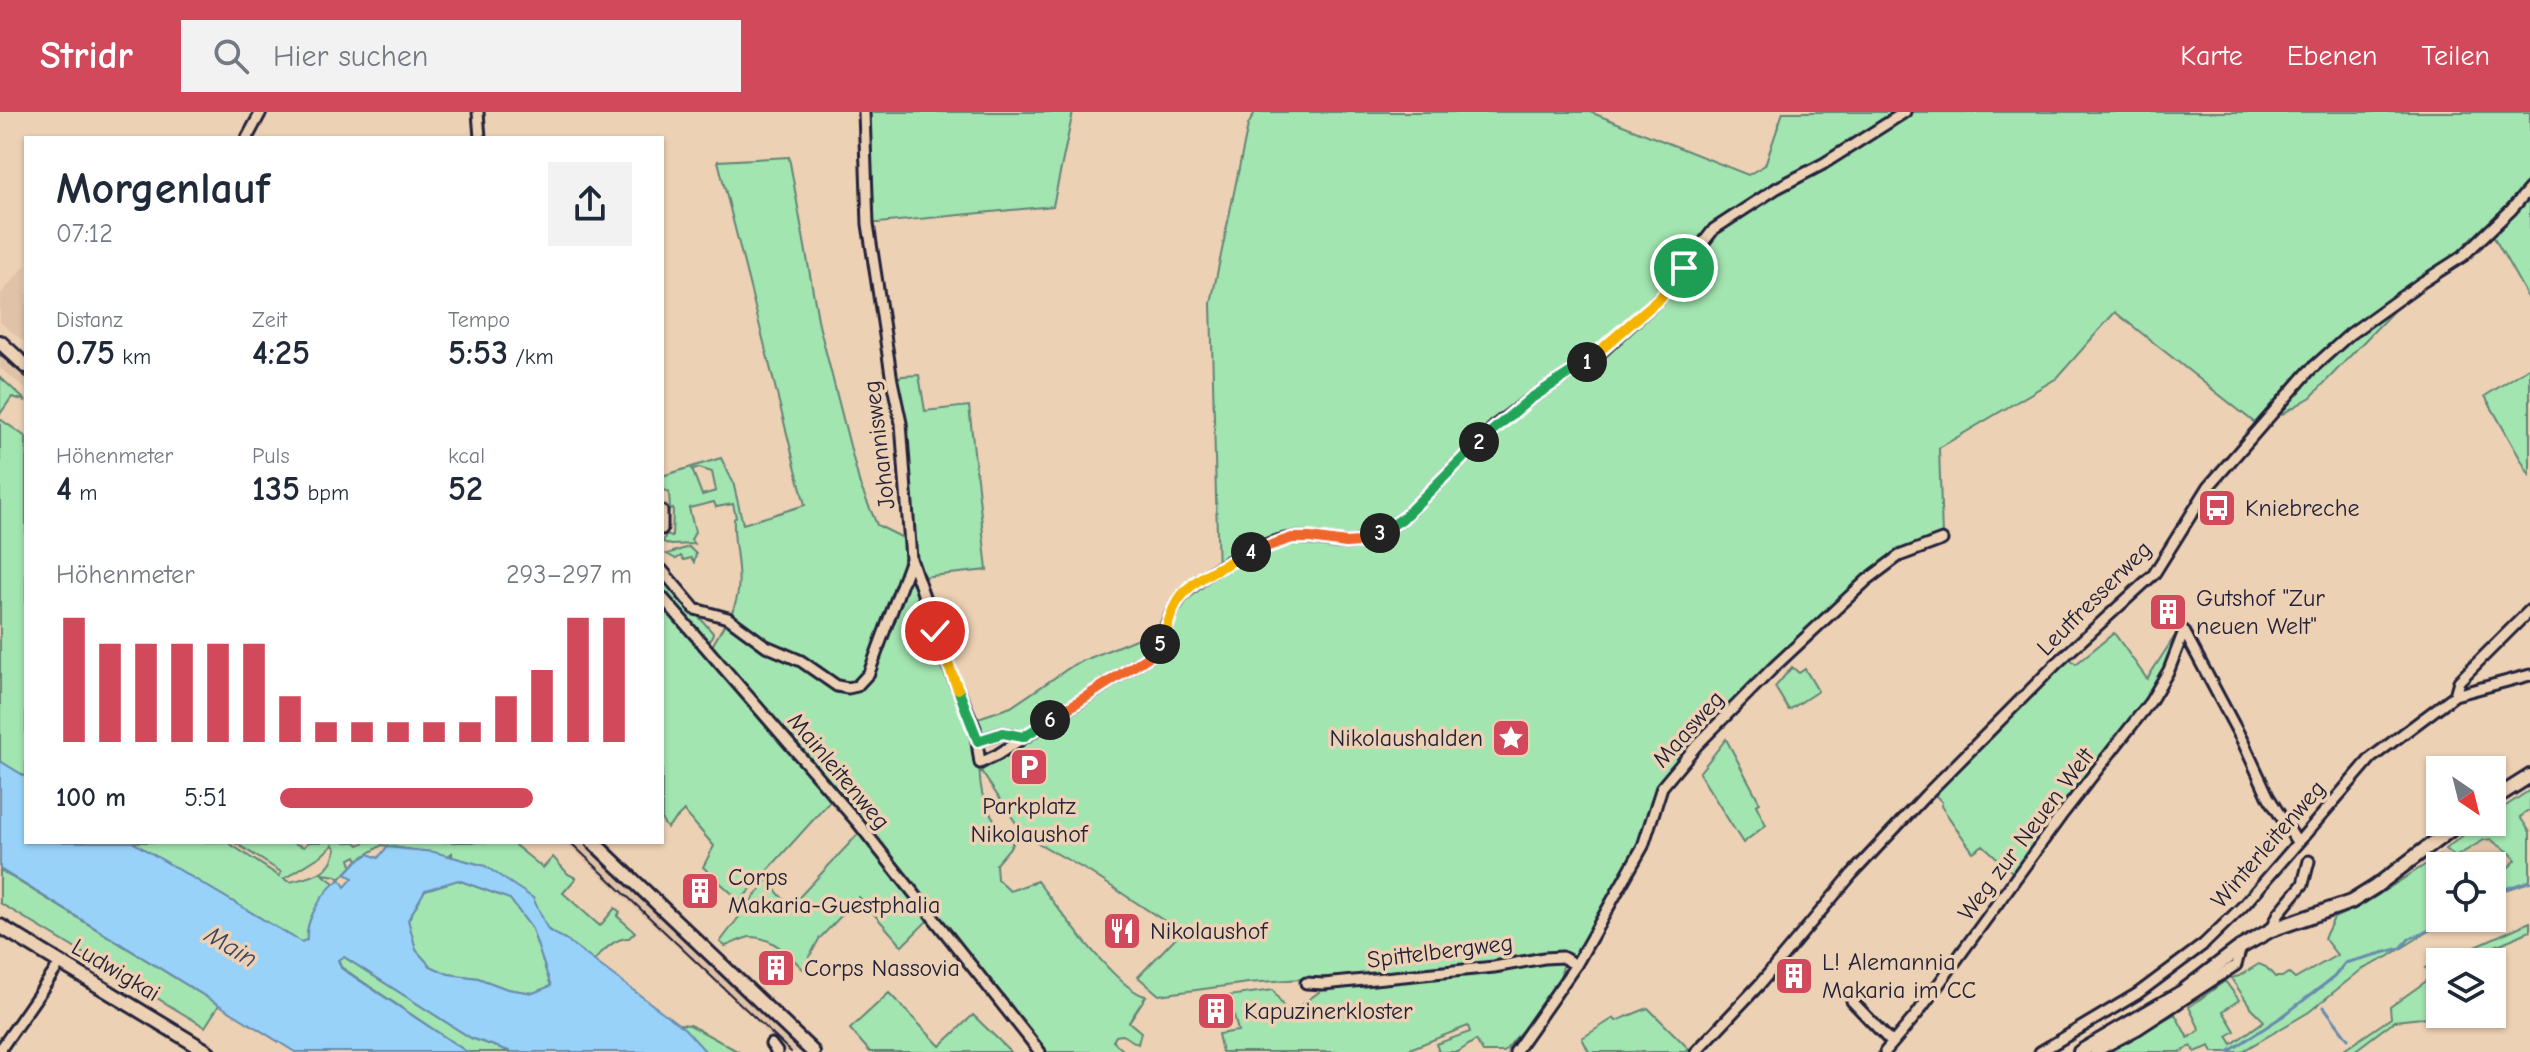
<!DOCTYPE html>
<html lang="de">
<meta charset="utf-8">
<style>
body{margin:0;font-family:"Comic Neue",sans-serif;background:#f2f2f3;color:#1f2937;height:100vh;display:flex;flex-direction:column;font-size:30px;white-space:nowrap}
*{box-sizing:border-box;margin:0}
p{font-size:26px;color:#747a83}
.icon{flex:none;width:44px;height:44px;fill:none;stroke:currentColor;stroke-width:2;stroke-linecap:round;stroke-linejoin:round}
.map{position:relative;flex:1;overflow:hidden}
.sheet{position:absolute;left:24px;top:24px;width:640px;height:708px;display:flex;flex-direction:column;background:#fff;border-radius:0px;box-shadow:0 2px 6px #0004}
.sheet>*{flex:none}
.needle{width:52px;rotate:145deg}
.controls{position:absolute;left:2426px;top:644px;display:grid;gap:16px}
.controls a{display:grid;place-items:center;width:80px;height:80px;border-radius:0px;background:#fff;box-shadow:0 2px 6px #0004;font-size:40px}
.pin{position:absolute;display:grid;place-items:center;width:68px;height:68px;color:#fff;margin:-34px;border:4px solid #fff;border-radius:50%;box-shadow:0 2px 8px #0007}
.km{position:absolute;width:40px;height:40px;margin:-20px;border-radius:50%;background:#222;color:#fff;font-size:22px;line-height:40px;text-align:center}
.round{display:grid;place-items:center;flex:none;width:84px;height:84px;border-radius:0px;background:#f2f2f3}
.head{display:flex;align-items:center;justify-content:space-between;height:136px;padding:0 32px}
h1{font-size:44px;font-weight:700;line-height:60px}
.metrics{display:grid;grid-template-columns:repeat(3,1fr);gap:12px;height:136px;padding:8px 32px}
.metrics div{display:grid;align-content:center}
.metrics b{font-size:34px;font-weight:700}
.metrics small{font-size:22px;font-weight:400}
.metrics p{font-size:22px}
.chart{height:224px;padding:16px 32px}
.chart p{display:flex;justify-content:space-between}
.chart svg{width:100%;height:144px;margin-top:8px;stroke:#d1495b;stroke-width:6}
ul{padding:0 32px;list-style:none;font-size:26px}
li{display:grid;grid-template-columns:128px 96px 1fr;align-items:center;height:60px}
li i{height:20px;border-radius:10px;background:#d1495b}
header{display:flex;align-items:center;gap:48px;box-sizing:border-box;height:112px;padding:0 40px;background:#d1495b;color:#fff}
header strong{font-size:38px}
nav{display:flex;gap:44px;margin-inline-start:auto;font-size:28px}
.search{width:560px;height:72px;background:#f2f2f3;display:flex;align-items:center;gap:20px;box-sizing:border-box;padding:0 28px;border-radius:0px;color:#747a83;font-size:30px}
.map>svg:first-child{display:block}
</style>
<header>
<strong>Stridr</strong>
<div class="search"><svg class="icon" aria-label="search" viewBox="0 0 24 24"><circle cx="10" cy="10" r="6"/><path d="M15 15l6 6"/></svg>Hier suchen</div>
<nav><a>Karte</a><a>Ebenen</a><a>Teilen</a></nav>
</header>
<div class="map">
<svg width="2530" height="940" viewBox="0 0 2530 940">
<rect width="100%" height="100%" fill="#edd1b4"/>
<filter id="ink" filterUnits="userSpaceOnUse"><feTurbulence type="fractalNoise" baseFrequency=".0125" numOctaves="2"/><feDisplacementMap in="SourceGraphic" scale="16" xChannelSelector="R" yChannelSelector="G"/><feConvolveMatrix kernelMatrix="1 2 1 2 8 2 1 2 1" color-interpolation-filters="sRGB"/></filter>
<g filter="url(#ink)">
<path fill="#dfc2a7" d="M26 153V231L0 210V183Z
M0 238 26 262V277L0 256Z
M2516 704 2530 761 2492 769V754H2440V800L2334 806 2362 793 2398 771 2481 710 2488 723Z
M565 730H580L803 940H782L754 907Z"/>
<path fill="#a2e5b0" stroke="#628476" stroke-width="2" fill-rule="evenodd" d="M864 0H1073L1053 94 868 112Z
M1255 0H1590L1748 63 1765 53 1783 0H2530V189L2491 120 2421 170 2311 285 2260 315 2115 200 2057 266 1939 336 1942 425 1866 466 1660 675 1639 734 1576 845 1568 841H1548L1491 853 1248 871 1159 883 1138 865 1181 820 1091 761 1024 723 981 659 1029 628 1063 602 1023 625 1016 623 978 630C981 683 977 690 1013 732L996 752 997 767 1010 779 1037 769C1056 793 1119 880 1146 884L1129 910 1141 920 1138 932 1122 923 1116 924 1113 929 1125 940H1043L711 536 728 506 837 574 862 572 911 447 892 269 902 264 919 263 925 299 969 294 987 458 921 465 951 552 975 607 1011 595 1075 552 1172 512 1186 489 1218 462 1211 191 1248 13Z
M789 45 819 213 860 373 877 413 905 427 906 447 862 564 848 573 839 571 797 542 769 530 730 504C748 472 732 438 734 407L736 405 733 392 716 395 714 390 689 396 695 420 691 428 694 432 671 433 663 430 666 422 672 425 673 397 670 398 669 380 662 377V364L721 346 733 370 743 412 805 393 718 49ZM699 356 712 360 716 379 702 383 692 357Z
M2530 255V364L2485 284Z
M0 265 26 289 12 285 0 302Z
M0 307 26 325V665L0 649Z
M689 435 696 442 694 450 691 446 684 448 681 444 676 447 667 442Z
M662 462 713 521 708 534 662 478Z
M662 489 833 686 740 789 703 755 714 734 684 699 667 716 662 709Z
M2178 519C2172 556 2149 586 2127 616 2090 665 2049 711 2013 761L1983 733 1973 740 1941 694 1942 690 1934 682 2070 547 2076 552 2114 521 2147 567Z
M1792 555 1799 561 1805 557 1818 579 1789 598 1775 575Z
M1726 627 1760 691 1756 693 1766 713 1743 731 1699 661Z
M2530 678V698L2520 705 2530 720V770L2492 782V762L2508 756 2516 748C2510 737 2499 736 2491 727L2484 728 2455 745 2445 737 2481 710H2492V703Z
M861 719 929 807 902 834 859 785 819 827 803 857C789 843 773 825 751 825 744 825 733 832 725 834L720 830 767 768 790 795Z
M132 730H227L279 764 281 760 234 730H291L304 735 308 730H356L359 733 365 730H511L543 756 553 745 568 762 576 766 563 781 600 814 615 796 620 800 617 804 635 820 629 826C616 825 601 840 593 850L565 827 554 823 485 754 452 745V741L448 744 382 733 358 748 356 744 350 747 352 754 340 767 337 764 322 762 334 771C322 790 305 804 307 828L301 830ZM333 733 336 737C330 763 313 764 290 770L284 767 322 743Z
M2439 744 2447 746V754H2440V764L2431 772V779L2436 788 2440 789V806H2449L2388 845 2361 858 2309 900 2241 940H2213L2210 934 2195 940 2191 934 2181 940H2107L2175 902 2188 926 2200 918 2189 895 2225 869 2239 888 2223 899 2235 919 2227 924 2232 932 2264 909 2252 897 2231 866 2239 864 2259 852 2266 855 2275 865H2282L2288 861 2295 867 2337 843 2324 826 2334 806 2362 793Z
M0 758 219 893 205 915 0 791Z
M458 768 510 787 532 817 551 874 533 881 507 877 478 866 448 862 430 854 416 838 408 808 425 778Z
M2530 810V819L2475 843 2464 850H2440V902H2452L2451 903 2394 909 2353 940H2341L2391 906 2390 895 2432 865 2426 856Z
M344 845 471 926 512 940H467L341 855 338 847Z
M1556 849 1563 853C1560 879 1521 918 1504 940H1483L1476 928 1458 940H1439L1436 932 1470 920 1468 914 1402 940H1222L1218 922 1238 919 1233 899 1222 900 1220 885 1273 878 1288 902 1329 873Z
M889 881 940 934 973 903 1011 940H870L850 917Z
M1648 896 1689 937 1686 940H1589L1582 926 1614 906 1616 909Z
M679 912 690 913 739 940H706Z"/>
<path fill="#99d2f9" stroke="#698cad" stroke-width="2" fill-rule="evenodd" d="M0 649 26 665V730H132L301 830 307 828C305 808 323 779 340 767L345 775 353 766 345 762 357 749 369 742 378 746 387 735 434 740 485 754 533 786 548 818 565 827 685 917 706 940H512L471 926 344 845 338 848 341 856 467 940H295L0 757ZM458 768 510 787 532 817 551 874 533 881 507 877 478 866 448 862 430 854 416 838 408 808 425 778Z"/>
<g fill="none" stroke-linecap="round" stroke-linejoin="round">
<path stroke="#698cad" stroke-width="3" d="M2492 781 2530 769
M2324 895 2348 927
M2228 940 2283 904 2334 865 2345 851 2401 836 2409 827 2434 816 2448 806"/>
<g stroke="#22223b" stroke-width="15">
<path id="minor" d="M478 0 480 26
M864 0 868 112 892 269 901 311 911 447 948 554 975 616 980 651 997 643 1154 541C1164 525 1167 506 1177 491 1194 463 1260 430 1292 426 1311 424 1329 431 1347 431 1367 431 1386 417 1402 407L1497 312 1530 287 1598 243 1660 186 1714 117 1777 76 1823 52 1905 0
M247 26 261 0
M662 399V417
M662 458 695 497 728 506 766 534 801 549 837 574 848 576 857 574 869 561 911 447
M662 485 858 711 1040 940
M2184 519 2243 630 2268 684 2297 730
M2455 583 2459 569 2530 498
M978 629 1003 621 1023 625
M2271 818 2279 801 2303 772 2309 749
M1306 871 1324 872 1494 855 1544 846 1562 845 1576 853
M1852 889 1892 931
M771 932 777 940
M0 938 61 850
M1515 940 1576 853 1643 734 1662 675 1697 633 1773 556 1867 468 1899 444 1942 428
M1696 940 1759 873 1852 762 1926 683 2056 552 2154 462 2209 374 2309 259 2350 222 2421 171 2463 144 2511 98 2530 76
M1885 940 1917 902 2061 704 2150 590 2169 558 2184 519
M2040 940 2137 882 2204 832 2244 793 2371 646 2455 583 2530 563
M2095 940 2138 917 2236 853 2241 835"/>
</g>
<g stroke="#22223b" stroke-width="18">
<path id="secondary" d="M0 230 26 254
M2492 688 2530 664
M593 730 813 940
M0 814 208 940
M2080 940 2182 880 2241 835 2271 818 2351 790 2375 775 2461 710"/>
</g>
<use href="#minor" stroke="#edd1b4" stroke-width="9"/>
<use href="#secondary" stroke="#edd1b4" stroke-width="12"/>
<path stroke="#22223b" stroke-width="2" d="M0 243 26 265
M570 730 791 940"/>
</g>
</g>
<g fill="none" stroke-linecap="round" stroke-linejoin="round" filter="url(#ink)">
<g stroke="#fff" stroke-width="16">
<path id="split-1" d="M1587 250 1660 186 1684 156"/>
</g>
<g stroke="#fff" stroke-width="16">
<path id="split-2" d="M1479 330 1530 287 1587 250"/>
</g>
<g stroke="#fff" stroke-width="16">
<path id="split-3" d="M1380 421 1402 407 1479 330"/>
</g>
<g stroke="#fff" stroke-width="16">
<path id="split-4" d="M1251 440 1292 426H1310L1346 431 1359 430 1380 421"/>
</g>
<g stroke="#fff" stroke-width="16">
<path id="split-5" d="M1160 532C1167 519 1169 503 1177 490 1193 465 1225 453 1251 440"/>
</g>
<g stroke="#fff" stroke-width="16">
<path id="split-6" d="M1050 608 1154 541 1160 532"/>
</g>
<g stroke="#fff" stroke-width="16">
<path id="split-7" d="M958 577 978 629 1003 621 1023 625 1050 608"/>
</g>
<g stroke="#fff" stroke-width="16">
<path id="split-8" d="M935 519 958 577"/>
</g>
<use href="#split-1" stroke="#f5b400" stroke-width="10"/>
<use href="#split-2" stroke="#22a559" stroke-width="10"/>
<use href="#split-3" stroke="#22a559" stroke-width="10"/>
<use href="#split-4" stroke="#f0652b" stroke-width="10"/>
<use href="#split-5" stroke="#f5b400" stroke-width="10"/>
<use href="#split-6" stroke="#f0652b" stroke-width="10"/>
<use href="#split-7" stroke="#22a559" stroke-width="10"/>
<use href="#split-8" stroke="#f5b400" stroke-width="10"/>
</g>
<defs>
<g id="bus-square" transform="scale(2)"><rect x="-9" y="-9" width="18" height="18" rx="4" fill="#d1495b" stroke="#edd1b4"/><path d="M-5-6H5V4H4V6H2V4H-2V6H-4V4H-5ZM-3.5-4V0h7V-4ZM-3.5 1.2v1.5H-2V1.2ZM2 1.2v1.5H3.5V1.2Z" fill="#fff"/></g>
<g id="building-square" transform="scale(2)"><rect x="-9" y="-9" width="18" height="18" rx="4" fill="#d1495b" stroke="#edd1b4"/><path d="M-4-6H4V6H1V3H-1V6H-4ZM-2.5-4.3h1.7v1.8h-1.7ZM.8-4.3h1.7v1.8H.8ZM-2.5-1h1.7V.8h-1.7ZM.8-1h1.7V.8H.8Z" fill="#fff"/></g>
<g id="sight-square" transform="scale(2)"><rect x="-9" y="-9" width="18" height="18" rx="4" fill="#d1495b" stroke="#edd1b4"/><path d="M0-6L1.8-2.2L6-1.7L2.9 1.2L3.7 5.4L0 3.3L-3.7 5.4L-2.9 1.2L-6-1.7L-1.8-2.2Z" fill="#fff"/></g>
<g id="parking-square" transform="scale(2)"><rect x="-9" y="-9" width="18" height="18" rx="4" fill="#d1495b" stroke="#edd1b4"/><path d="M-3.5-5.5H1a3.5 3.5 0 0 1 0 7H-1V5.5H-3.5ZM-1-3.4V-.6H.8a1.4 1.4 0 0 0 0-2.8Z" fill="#fff"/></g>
<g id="restaurant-square" transform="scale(2)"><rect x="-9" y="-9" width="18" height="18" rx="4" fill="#d1495b" stroke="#edd1b4"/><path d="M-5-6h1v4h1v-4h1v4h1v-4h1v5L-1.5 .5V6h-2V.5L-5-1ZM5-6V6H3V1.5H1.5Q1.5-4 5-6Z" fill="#fff"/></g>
</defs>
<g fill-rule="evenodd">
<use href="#bus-square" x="2217" y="396"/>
<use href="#building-square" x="2168" y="500"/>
<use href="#sight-square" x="1511" y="626"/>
<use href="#parking-square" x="1029" y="655"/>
<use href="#building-square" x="700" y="779"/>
<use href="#restaurant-square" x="1122" y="819"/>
<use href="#building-square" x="776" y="856"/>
<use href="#building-square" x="1794" y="864"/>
<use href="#building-square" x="1216" y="899"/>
</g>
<g text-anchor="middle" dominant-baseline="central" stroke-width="7" stroke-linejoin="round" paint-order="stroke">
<g font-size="24" fill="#22223b" stroke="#edd1b4">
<text transform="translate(879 333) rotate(-97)">Johannisweg</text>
<text transform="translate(2094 486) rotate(-45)">Leutfresserweg</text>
<text transform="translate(1688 617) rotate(-48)">Maasweg</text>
<text transform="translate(839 659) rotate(50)">Mainleitenweg</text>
<text transform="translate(2026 722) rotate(-53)">Weg zur Neuen Welt</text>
<text transform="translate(2268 732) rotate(-49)">Winterleitenweg</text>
<text transform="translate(1440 839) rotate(-7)">Spittelbergweg</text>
<text transform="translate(116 858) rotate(31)">Ludwigkai</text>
</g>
<g font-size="24" fill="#22223b" stroke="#edd1b4" text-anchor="start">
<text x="2245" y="396">Kniebreche</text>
<text x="2196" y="486">Gutshof "Zur<tspan x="2196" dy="28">neuen Welt"</tspan></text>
<text x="1483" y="626" text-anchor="end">Nikolaushalden</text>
<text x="1029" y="694" text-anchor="middle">Parkplatz<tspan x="1029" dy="28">Nikolaushof</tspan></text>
<text x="728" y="765">Corps<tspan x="728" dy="28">Makaria-Guestphalia</tspan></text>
<text x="1150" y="819">Nikolaushof</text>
<text x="1822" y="850">L! Alemannia<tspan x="1822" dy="28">Makaria im CC</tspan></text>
<text x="804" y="856">Corps Nassovia</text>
<text x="1244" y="899">Kapuzinerkloster</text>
</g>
<g font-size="26" font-style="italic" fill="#3a4561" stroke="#edd1b4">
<text transform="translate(231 835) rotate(31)">Main</text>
</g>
</g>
</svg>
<div class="controls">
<a><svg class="needle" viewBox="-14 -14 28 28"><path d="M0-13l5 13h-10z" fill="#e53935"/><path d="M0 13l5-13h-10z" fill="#747a83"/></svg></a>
<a><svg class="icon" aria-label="locate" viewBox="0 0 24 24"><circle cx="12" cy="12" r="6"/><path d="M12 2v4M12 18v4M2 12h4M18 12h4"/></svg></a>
<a><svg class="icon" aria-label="layers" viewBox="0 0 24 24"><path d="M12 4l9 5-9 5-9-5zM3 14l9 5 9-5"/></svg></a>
</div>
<div class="pin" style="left:1684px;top:156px;background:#1e9e55"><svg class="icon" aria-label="arrive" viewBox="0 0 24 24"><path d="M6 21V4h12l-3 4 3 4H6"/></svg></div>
<div class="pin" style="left:935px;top:519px;background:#d93025"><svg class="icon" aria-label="check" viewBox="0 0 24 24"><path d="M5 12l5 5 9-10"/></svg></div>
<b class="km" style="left:1587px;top:250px">1</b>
<b class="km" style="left:1479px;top:330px">2</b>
<b class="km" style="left:1380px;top:421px">3</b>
<b class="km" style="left:1251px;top:440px">4</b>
<b class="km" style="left:1160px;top:532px">5</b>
<b class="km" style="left:1050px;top:608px">6</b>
<section class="sheet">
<div class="head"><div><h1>Morgenlauf</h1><p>07:12</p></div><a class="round"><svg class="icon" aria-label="share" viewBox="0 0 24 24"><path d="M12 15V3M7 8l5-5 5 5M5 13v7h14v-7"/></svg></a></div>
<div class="metrics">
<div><p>Distanz</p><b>0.75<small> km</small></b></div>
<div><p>Zeit</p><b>4:25</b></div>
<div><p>Tempo</p><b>5:53<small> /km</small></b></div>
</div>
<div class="metrics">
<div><p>Höhenmeter</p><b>4<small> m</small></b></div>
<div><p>Puls</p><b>135<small> bpm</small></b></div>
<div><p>kcal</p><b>52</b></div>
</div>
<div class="chart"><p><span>Höhenmeter</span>293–297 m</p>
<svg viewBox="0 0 160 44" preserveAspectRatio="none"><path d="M5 44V6M15 44V14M25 44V14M35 44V14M45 44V14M55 44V14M65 44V30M75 44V38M85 44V38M95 44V38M105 44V38M115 44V38M125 44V30M135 44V22M145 44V6M155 44V6"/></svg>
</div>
<ul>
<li><b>100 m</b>5:51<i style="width:72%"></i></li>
</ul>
</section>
</div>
